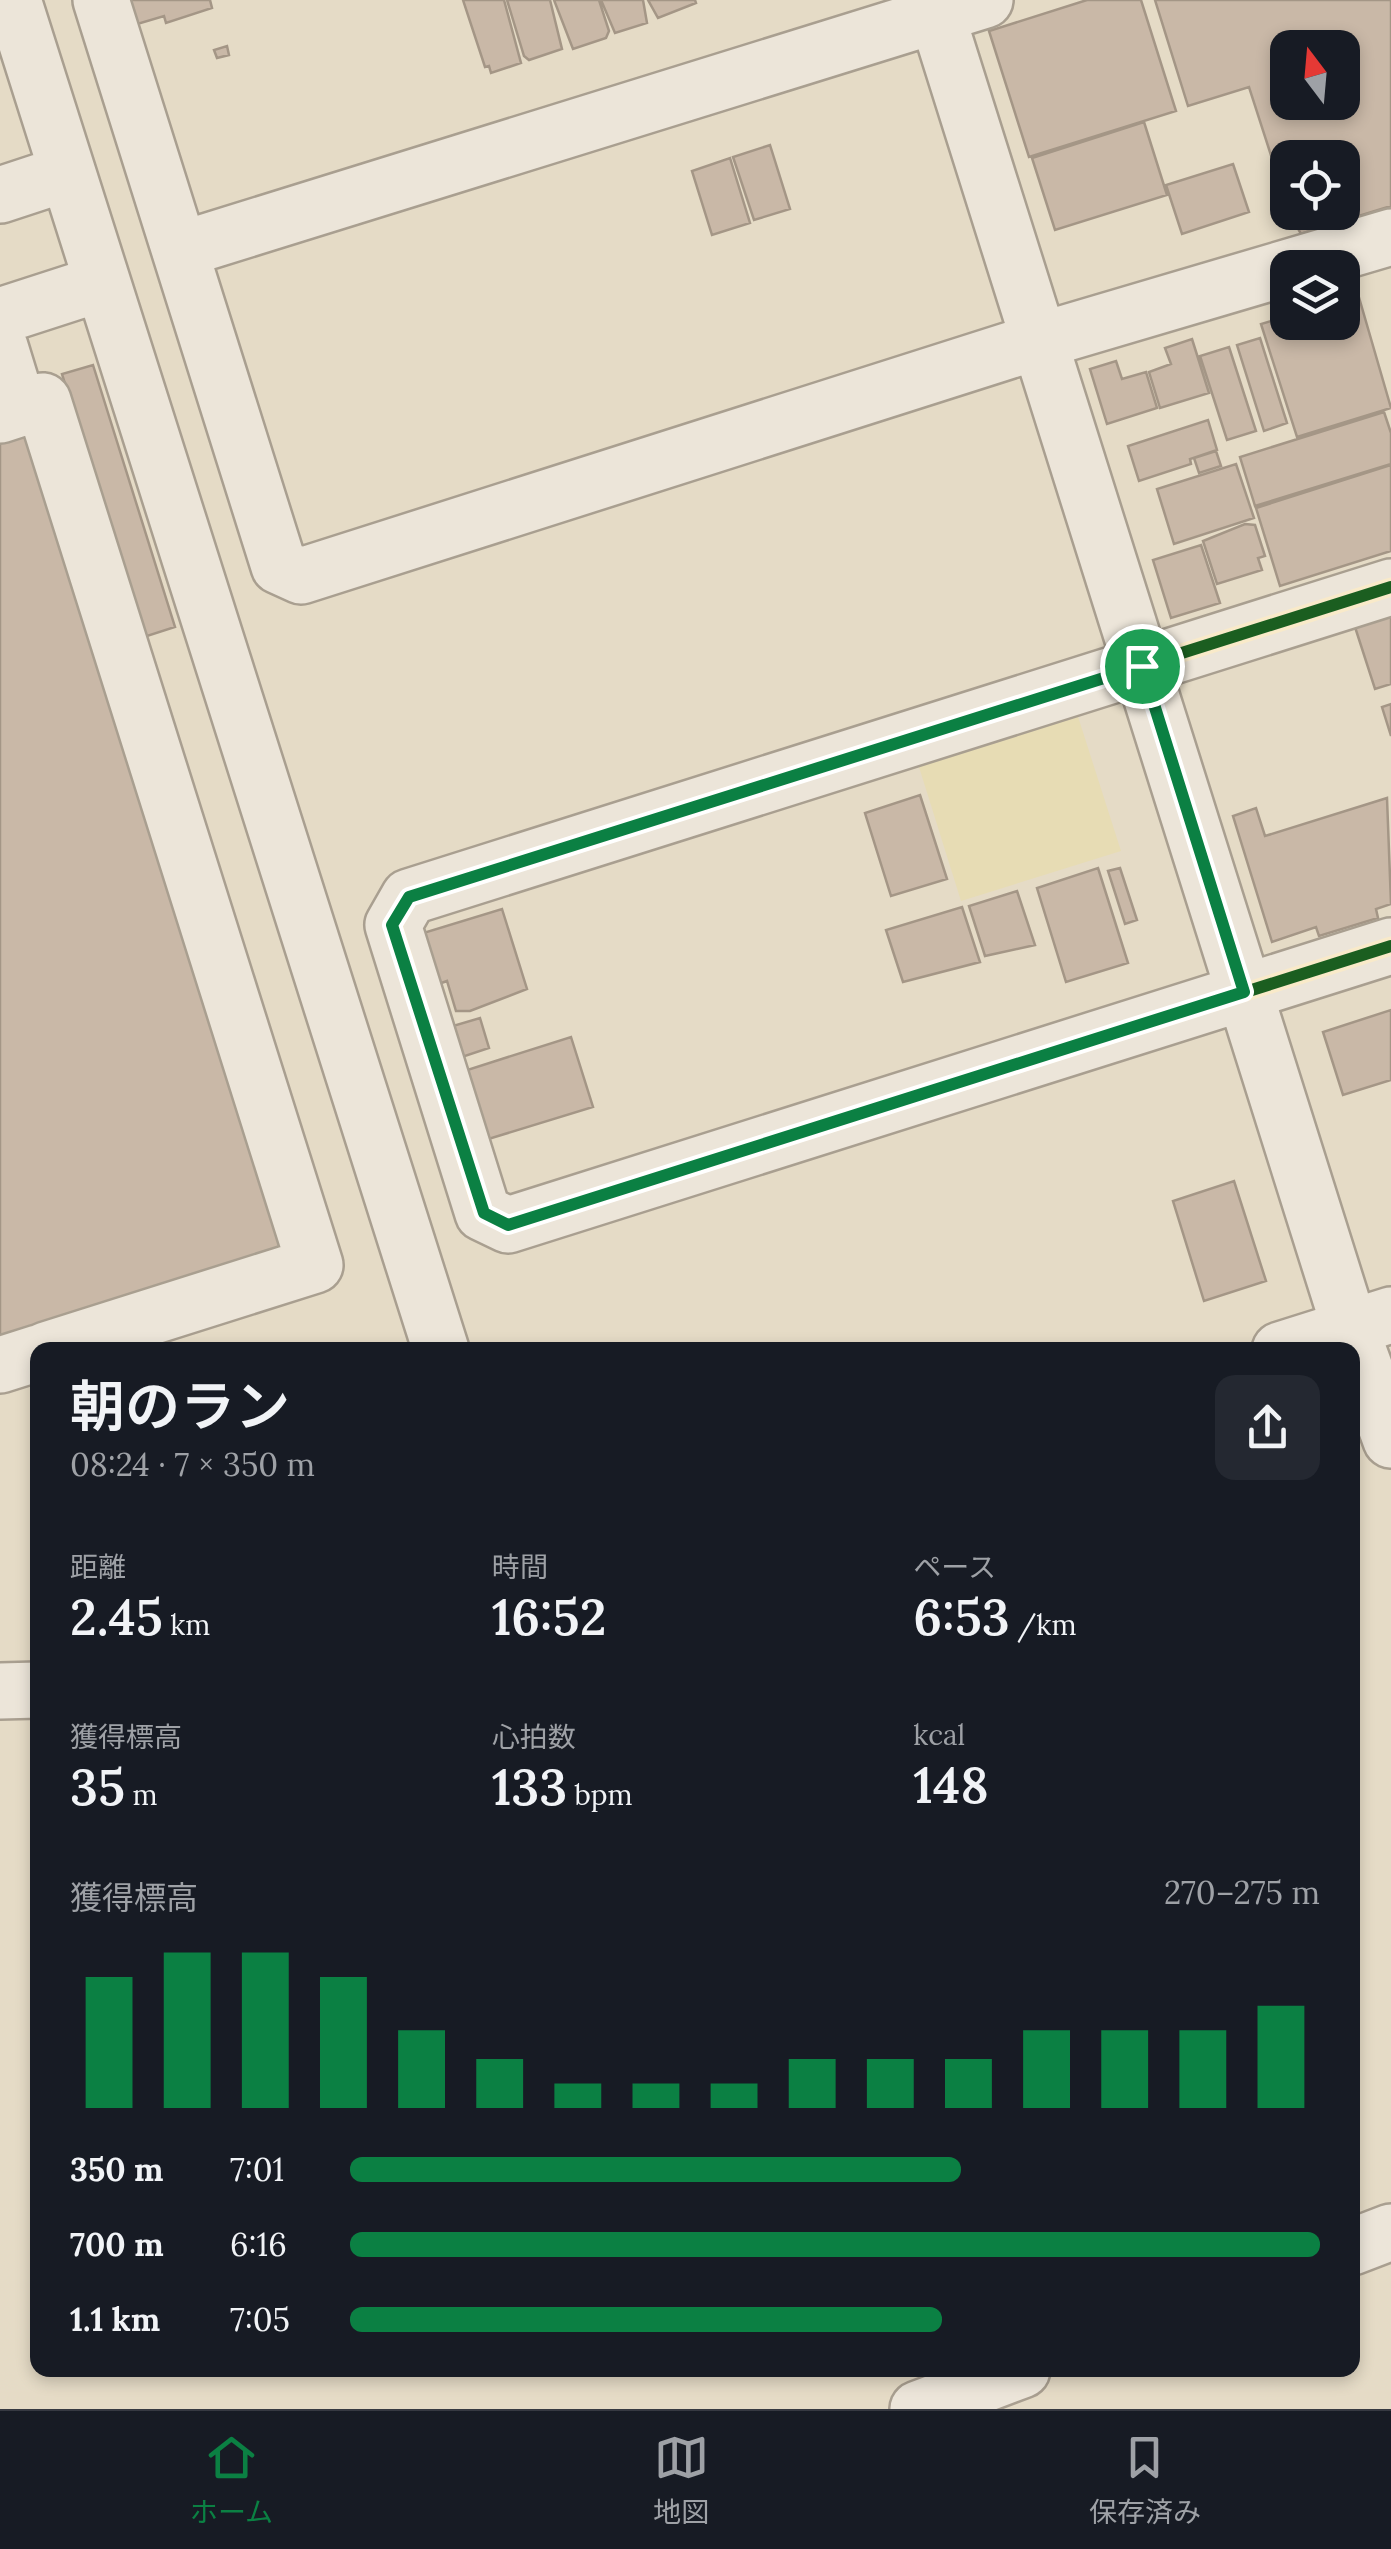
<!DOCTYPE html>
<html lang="ja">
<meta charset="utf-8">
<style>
body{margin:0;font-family:Lora,"Noto Sans JP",serif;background:#242831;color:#f1f3f6;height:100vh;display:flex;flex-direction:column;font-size:38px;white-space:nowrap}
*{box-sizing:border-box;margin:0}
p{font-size:32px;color:#9ea1a6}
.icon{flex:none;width:55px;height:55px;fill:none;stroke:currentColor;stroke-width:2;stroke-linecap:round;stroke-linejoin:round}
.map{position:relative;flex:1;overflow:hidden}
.drawer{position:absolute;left:30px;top:1342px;width:1330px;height:1035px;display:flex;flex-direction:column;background:#171b24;border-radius:20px;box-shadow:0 5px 15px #0003}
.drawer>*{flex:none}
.needle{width:65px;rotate:344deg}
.buttons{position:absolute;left:1270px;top:30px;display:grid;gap:20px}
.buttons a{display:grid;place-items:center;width:90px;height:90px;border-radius:20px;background:#171b24;box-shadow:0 5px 15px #0003;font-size:50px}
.pin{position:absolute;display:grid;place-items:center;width:85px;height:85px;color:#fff;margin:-42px;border:5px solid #fff;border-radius:50%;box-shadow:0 2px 10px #0007}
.round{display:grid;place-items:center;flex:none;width:105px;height:105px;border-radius:20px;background:#242831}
.head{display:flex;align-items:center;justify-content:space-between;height:170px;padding:0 40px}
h1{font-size:55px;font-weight:600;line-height:75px}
.stats{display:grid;grid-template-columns:repeat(3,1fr);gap:15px;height:170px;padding:10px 40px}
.stats div{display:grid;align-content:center}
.stats b{font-size:50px;font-weight:600}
.stats small{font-size:28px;font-weight:400}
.stats p{font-size:28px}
.chart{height:280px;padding:20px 40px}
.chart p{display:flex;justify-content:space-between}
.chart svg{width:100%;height:180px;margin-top:10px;stroke:#0b8043;stroke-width:6}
ul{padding:0 40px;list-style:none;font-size:32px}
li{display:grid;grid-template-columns:160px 120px 1fr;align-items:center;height:75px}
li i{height:25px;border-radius:12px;background:#0b8043}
.menu{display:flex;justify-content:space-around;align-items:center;height:140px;border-top:2px solid #363941;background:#171b24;font-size:28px;color:#9ea1a6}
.menu a{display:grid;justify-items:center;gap:5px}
.menu .on{color:#0b8043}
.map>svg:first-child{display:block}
</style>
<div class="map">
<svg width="1391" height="2409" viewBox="0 0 1391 2409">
<rect width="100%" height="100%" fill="#e5dbc6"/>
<path fill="#e7dcb4" d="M1073 701 1121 851 961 901 914 751Z"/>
<path fill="#c9b8a7" stroke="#a49686" stroke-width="2.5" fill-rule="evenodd" d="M126 0H210L212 8 166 23 164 16 134 25Z
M463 0H504L521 63 491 73 489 66 485 67Z
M507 0H550L562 49 529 60 524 56Z
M554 0H599L609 31 606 38 573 49Z
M601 0H643L647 23 615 33Z
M648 0H695L696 3 658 18Z
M1087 0H1141L1176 111 1029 157 989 31Z
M1155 0H1391V206L1333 224 1329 212H1342V158H1288V208L1249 87 1188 106ZM1288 48H1342V102H1288Z
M227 46 229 55 217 58 214 50Z
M1144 122 1167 195 1055 230 1032 158Z
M770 145 790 209 754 220 733 157Z
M730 158 750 223 712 235 692 171Z
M1233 164 1249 212 1182 234 1166 185Z
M1289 212H1328L1318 215 1322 227 1301 234Z
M1358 294 1391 408 1297 437 1261 324 1288 316V322H1342V299Z
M1260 338 1287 423 1264 431 1237 345Z
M1192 339 1209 393 1160 408 1149 372 1171 364 1165 348Z
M1229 347 1256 431 1227 440 1200 356Z
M1116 361 1122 379 1146 372 1157 408 1107 424 1090 369Z
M93 365 175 627 144 637 62 374Z
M1384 412 1391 433V464L1255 506 1240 457Z
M1208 420 1217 450 1190 459 1191 464 1139 481 1128 446Z
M36 428 295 1248 0 1341V439Z
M1216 451 1221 466 1199 473 1194 458Z
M1236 464 1254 518 1174 544 1157 489Z
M1391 465V551L1280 586 1256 508Z
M1245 524 1255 525 1265 556 1258 558 1262 570 1217 584 1203 541Z
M1201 545 1220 603 1171 618 1153 560Z
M1391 616V684L1375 689 1355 627Z
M1391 704V736L1382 707Z
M920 795 947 879 891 896 865 813Z
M1387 798 1391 904 1376 909 1378 918 1319 936 1316 927 1272 942 1233 816 1256 808 1265 836Z
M1098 868 1128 963 1066 982 1037 888Z
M1120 868 1137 920 1125 924 1108 871Z
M1017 891 1035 945 985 956 969 906Z
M962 907 980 962 903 982 886 930Z
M502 909 527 989 470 1011H456L447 981 436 985 420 934Z
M1391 1010V1080L1343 1095 1323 1032Z
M480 1018 489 1048 456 1059 446 1028Z
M571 1037 593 1107 482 1141 461 1072Z
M1234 1181 1266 1281 1204 1301 1173 1201Z"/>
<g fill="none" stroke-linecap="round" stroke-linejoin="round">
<g stroke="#a99f90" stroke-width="60">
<path id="minor" d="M13 0 441 1350
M101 0 279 566 301 576 1039 341 1391 237
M932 0 1350 1328 1391 1440
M0 195 67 173
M180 250 985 0
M0 316 102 283
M0 347 19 409
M0 415 43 401 315 1265 46 1350
M1391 587 409 897 393 925 483 1213 508 1225 1391 946
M1280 1350 1391 1315
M0 1365 38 1353
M0 1691 38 1690
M1352 2247 1391 2232
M918 2409 1022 2370"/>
</g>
<use href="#minor" stroke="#ece5d9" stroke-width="55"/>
<g stroke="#f9eac9" stroke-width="19">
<path id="cycleway" d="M1391 587 409 897 393 925 483 1213 508 1225 1391 946"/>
</g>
<use href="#cycleway" stroke="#1b5e20" stroke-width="12"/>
</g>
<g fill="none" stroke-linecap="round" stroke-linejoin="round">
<g stroke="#fff" stroke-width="20">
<path id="route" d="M1142 666 1244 992 508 1225 484 1213 392 925 409 897Z"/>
</g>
<use href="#route" stroke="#0b8043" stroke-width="12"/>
</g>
</svg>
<div class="buttons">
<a><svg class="needle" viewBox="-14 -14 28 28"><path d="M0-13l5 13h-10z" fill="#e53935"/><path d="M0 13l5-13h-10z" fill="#9ea1a6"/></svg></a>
<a><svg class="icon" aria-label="locate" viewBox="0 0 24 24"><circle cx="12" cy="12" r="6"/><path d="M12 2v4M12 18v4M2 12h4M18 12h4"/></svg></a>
<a><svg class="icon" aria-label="layers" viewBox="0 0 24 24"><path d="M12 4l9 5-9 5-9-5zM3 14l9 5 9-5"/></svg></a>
</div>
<div class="pin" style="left:1142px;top:666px;background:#1e9e55"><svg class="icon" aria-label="arrive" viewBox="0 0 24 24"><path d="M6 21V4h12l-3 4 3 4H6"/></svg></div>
<section class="drawer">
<div class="head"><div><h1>朝のラン</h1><p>08:24 · 7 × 350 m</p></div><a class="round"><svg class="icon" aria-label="share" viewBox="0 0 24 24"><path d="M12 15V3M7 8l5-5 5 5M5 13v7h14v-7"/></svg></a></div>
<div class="stats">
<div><p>距離</p><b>2.45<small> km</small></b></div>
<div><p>時間</p><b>16:52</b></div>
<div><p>ペース</p><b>6:53<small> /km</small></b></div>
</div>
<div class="stats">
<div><p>獲得標高</p><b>35<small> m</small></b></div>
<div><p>心拍数</p><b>133<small> bpm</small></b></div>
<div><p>kcal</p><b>148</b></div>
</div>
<div class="chart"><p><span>獲得標高</span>270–275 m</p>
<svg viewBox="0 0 160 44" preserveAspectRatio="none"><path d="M5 44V12M15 44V6M25 44V6M35 44V12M45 44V25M55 44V32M65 44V38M75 44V38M85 44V38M95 44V32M105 44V32M115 44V32M125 44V25M135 44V25M145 44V25M155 44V19"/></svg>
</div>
<ul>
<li><b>350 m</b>7:01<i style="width:63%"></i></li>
<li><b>700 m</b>6:16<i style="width:100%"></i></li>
<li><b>1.1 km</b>7:05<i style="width:61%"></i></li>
</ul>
</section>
</div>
<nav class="menu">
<a class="on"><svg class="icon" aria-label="home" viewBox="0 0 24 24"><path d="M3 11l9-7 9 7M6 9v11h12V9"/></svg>ホーム</a>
<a><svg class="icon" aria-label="map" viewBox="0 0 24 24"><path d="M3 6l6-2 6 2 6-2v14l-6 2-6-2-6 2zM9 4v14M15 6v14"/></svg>地図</a>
<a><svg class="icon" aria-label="saved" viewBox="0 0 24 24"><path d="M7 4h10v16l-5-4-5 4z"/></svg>保存済み</a>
</nav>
